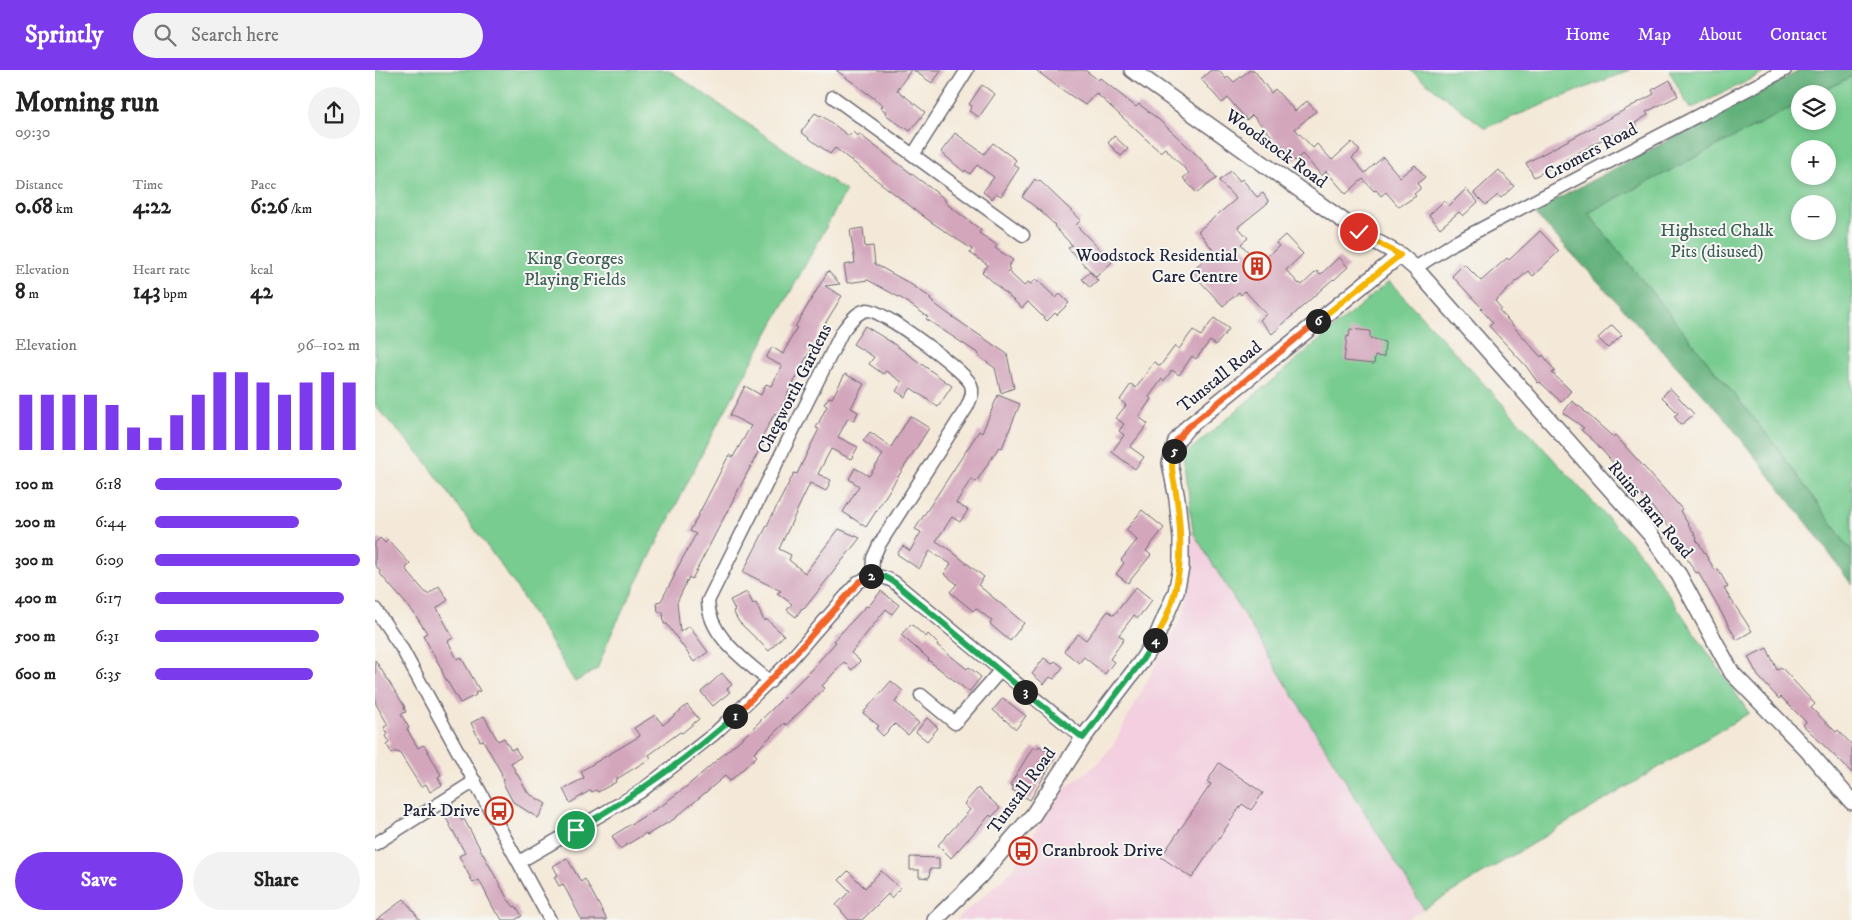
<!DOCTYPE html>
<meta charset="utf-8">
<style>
body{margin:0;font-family:"IM FELL DW Pica",serif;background:#f2f2f2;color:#222;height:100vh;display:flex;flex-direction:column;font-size:19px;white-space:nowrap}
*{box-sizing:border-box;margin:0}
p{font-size:16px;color:#767676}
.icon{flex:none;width:28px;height:28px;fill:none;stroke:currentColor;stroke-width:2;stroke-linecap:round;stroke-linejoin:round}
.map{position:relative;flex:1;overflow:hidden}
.side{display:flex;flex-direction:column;background:#fff;width:375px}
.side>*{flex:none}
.fabs{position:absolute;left:1416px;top:15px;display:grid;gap:10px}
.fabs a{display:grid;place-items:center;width:45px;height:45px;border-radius:50%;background:#fff;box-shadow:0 2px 8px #0003;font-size:25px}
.pin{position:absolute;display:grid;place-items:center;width:42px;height:42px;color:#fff;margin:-21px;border:2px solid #fff;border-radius:50%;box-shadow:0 1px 5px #0007}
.km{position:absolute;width:25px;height:25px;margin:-12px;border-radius:50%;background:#222;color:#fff;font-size:14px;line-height:25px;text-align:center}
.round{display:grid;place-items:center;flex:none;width:52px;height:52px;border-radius:26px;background:#f2f2f2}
.overview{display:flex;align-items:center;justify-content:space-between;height:85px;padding:0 15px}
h1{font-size:28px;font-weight:800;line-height:38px}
.figures{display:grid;grid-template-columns:repeat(3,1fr);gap:8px;height:85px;padding:5px 15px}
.figures div{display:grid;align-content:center}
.figures b{font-size:21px;font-weight:800}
.figures small{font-size:14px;font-weight:400}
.figures p{font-size:14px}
.chart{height:140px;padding:10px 15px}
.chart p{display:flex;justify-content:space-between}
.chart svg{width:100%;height:90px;margin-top:5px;stroke:#7c3aed;stroke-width:6}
.cta{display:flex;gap:10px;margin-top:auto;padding:10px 15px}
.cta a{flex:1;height:58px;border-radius:30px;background:#7c3aed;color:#fff;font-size:20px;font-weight:800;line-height:58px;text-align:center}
.cta a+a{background:#f2f2f2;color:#222}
ul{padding:0 15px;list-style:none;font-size:16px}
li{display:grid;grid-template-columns:80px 60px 1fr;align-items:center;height:38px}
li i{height:12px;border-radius:6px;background:#7c3aed}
header{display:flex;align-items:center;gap:30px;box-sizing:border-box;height:70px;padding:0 25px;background:#7c3aed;color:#fff}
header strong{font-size:24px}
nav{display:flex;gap:28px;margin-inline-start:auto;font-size:18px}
.search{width:350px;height:45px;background:#f2f2f2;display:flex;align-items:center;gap:12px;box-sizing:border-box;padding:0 18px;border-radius:28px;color:#767676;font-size:19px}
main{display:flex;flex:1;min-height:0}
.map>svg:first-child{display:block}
</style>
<header>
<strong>Sprintly</strong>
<div class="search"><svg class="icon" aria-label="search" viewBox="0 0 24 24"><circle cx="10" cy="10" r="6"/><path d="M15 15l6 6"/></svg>Search here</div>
<nav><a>Home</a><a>Map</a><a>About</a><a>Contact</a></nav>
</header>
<main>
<section class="side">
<div class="overview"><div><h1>Morning run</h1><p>09:30</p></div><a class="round"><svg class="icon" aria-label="share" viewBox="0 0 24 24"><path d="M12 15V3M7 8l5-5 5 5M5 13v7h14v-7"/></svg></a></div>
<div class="figures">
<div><p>Distance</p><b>0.68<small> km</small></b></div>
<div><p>Time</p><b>4:22</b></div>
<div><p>Pace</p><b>6:26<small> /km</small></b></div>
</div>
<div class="figures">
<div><p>Elevation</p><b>8<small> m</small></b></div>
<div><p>Heart rate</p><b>143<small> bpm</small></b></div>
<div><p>kcal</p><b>42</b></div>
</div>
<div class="chart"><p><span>Elevation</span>96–102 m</p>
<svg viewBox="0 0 160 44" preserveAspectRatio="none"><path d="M5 44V17M15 44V17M25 44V17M35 44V17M45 44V22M55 44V33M65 44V38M75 44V27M85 44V17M95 44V6M105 44V6M115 44V11M125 44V17M135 44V11M145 44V6M155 44V11"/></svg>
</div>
<ul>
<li><b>100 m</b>6:18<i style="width:91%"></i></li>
<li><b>200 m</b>6:44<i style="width:70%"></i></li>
<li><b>300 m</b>6:09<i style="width:100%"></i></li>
<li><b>400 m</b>6:17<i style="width:92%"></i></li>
<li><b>500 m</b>6:31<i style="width:80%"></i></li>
<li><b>600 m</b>6:35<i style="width:77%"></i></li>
</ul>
<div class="cta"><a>Save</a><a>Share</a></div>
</section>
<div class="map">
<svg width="1477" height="850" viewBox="0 0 1477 850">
<rect width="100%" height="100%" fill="#f6f6f2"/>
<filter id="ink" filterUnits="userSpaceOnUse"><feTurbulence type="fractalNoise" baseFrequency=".02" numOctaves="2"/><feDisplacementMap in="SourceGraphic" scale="10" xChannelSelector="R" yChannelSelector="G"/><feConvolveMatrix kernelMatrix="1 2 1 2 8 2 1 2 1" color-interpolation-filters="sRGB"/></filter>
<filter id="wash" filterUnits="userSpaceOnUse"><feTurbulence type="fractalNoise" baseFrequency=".0096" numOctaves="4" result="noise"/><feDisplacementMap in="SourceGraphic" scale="20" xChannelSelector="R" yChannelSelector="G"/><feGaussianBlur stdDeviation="1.12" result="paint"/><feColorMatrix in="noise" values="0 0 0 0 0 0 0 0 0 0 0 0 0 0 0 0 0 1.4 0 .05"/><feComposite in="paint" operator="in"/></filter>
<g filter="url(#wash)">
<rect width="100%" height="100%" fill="#f4e9d8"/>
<path fill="#f3cfdf" d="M818 462 1049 839 1030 850H581L636 802 666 751 693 716 722 694 738 675 808 544 816 503 813 482Z"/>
<path fill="#78cc90" stroke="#4d7766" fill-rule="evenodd" d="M0 0H294L471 121 335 368 238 560 222 599 200 612 140 515 49 389 0 336Z
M1035 0H1255L1110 58Z
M1294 0H1395L1315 39Z
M1477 6V482L1404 380 1213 143 1425 33V51H1452V24H1443ZM1425 79H1452V106H1425ZM1425 134H1452V161H1425Z
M1014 211 1265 483 1374 643 1049 839 818 462 809 385Z"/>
<path fill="#62b07a" stroke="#42695a" d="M1426 0H1477V6L1443 24H1425V33L1213 143 1404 380 1477 482V515L1436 458 1347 345 1161 145 1168 137 1214 112Z"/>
<g id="blocks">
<path fill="#d3a6bc" d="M461 0H536L522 20 550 42 535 61 530 57 529 58 510 44 511 42 506 38 508 35Z
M538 0H567L557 13Z
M661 0H710L723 10 725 8 761 37 764 34 783 49 823 86 842 108 822 123 808 108 814 103 790 78 785 82 721 23 710 35 683 17Z
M836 0H843L851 9 853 6 859 12 875 0H879L896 23 900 19 920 41 932 31 941 41 920 59 938 78 942 74 957 90 977 72 985 81 977 88 990 103 1008 87 1025 107 1040 95 1050 107 1042 114 1045 117V119L1039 124 1041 126 1024 137 1011 122 1006 126 1001 120 999 121 988 109 971 124 951 101 947 106 927 84 920 91 877 45 872 50 853 28 847 33 826 9Z
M1295 10 1303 26 1271 42 1273 45 1260 53 1261 55 1249 62 1248 60 1238 66 1237 64 1159 107 1151 93 1279 24 1277 20Z
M607 15 620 24 604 47 594 41 597 36 594 34Z
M440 43 445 46 446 45 474 66 478 62 482 66 484 64 570 129V131L572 134 606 160 604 163 622 175 620 178 638 190 633 197 635 199 633 201 649 216 653 212 656 214 661 209 681 228 685 224 694 233 682 245 680 243 672 251 653 232 647 238 607 202 613 195 595 183 597 179 556 152 460 78 455 84 426 62Z
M580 63 609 84 618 73 641 90 638 94 644 98 626 126 621 123 617 129 608 122 619 107 602 95 595 104 590 100 589 102 566 82Z
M739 66 753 79 746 86 733 73Z
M1124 100 1139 116 1126 128 1123 125 1111 135 1099 123Z
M856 101 865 111 867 109 882 127 888 123 894 132 863 157 873 168 866 174 884 194 904 176 901 173 910 165 928 184 911 200 924 214 925 213 927 215 942 201 945 205 964 187 973 197 959 210 958 209 897 264 885 250 891 244 870 221 866 225 864 222 848 236 823 209 821 211 814 203 839 181 823 161 861 129 844 111Z
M660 109 663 112 664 110 706 150 701 155 737 192 721 207 693 178 697 175 679 156 680 155 663 139 647 127Z
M1091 119 1103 132 1088 146 1084 142 1065 158 1054 145 1069 131 1074 136Z
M488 158 490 177 498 176 500 194 534 213 556 228 555 230 572 243 632 284 639 318 626 323 620 298 603 286 604 284 551 249 553 247 529 230 493 210 472 213 469 195 480 193 475 160Z
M1165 161 1184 181 1158 206 1153 201 1120 231 1126 238 1124 240 1166 287 1168 285 1180 301 1177 303 1196 321 1186 332 1165 312 1163 313 1151 296 1114 256 1118 253 1106 239 1107 238 1077 206 1089 194 1106 211 1132 188 1134 190Z
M453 201 465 214 450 216 467 226 443 265 402 345 400 343 387 367 390 369 332 480 317 509 314 507 302 532 305 562 314 556 333 582 319 592 292 554H289L288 542H283L282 532 286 531 300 505 299 504 321 464 315 461 354 385 358 387 376 356 355 345 370 316 386 325 391 314 396 316 407 296 391 288 397 277 408 284 422 257H420Z
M715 202 723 211 715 218 707 209Z
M839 248 854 259 841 275 835 271 821 289 817 286 804 305 797 300 789 311 787 309 774 327 776 329 764 347 773 354 755 377 769 387 760 399 737 382 749 365 744 361 749 354 741 348 751 335 745 330 756 314 761 318 779 292 785 296 800 276 804 279 818 260 826 266Z
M1237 255 1247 265 1233 278 1223 268Z
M490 256 516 272 577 316 563 337 536 318 530 327 521 321 527 312 511 301 508 304 494 294 499 287 478 274Z
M975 259 995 261V268L1010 272 1009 287 1000 286 999 294 969 291 972 266 974 267Z
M470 304 489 314 476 338 483 342 479 351 473 348 463 367 483 377 476 389 456 379 443 404 456 410 451 421 435 413 404 479 416 485 414 490 430 503 464 459 485 468 429 539 427 538 421 547 412 540 417 534 402 523 406 521 368 502 419 403 422 404 435 377 444 359 441 358 452 336 449 334 454 327 457 328Z
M1295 318 1319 344 1306 355 1299 346 1303 343 1287 327Z
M623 325 645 334 627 378 624 377 601 412 596 409 581 433 593 440 585 452 577 447 561 471 575 480 609 507 603 515 649 553 635 571 615 554 617 551 601 538 598 541 575 522 582 514 569 504 576 494 555 481 544 499 522 484 528 476 535 481 546 462 540 459 604 361 607 363Z
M1197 331 1209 340V341L1238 367 1240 365 1307 439 1305 441 1322 468 1321 469 1340 500 1343 499 1353 517 1349 519 1377 561 1362 570 1323 502 1321 503 1295 461 1297 460 1219 371 1206 360 1209 358 1188 343Z
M535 346 554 358 491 457 468 442 484 416 474 409 480 398 494 406 508 385 488 371 495 362 516 377Z
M767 440 789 458 771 481 776 485 753 513 741 504 749 493 746 490 762 470 751 460Z
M5 468 10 473 13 470 35 494 31 498 32 501 50 522 53 524 64 516 73 530 62 538 78 568 73 571 82 589 86 587 105 621 100 623 101 625 85 633 68 604 66 598 48 565 52 563 39 543 6 505 5 501 0 495V473Z
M761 517 777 530 763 548 759 545 744 565 749 569 735 589 739 592 730 604 709 587 704 593 689 581 703 564 711 570 733 541 739 545Z
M506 521 524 535 517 544 511 539 476 583 485 591 477 600 469 592 447 616 450 618 411 655 409 653 379 683 382 686 355 711 350 706 299 749 272 765 271 763 245 779 237 766 292 732V731L311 717 373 663 434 602 461 572 459 571 466 563 491 536 493 537Z
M372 522 378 534 381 533 389 551 391 549 409 565 394 581 364 552 358 541 360 540 355 530Z
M536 554 551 567 553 564 563 574 562 575 592 599 594 597 606 607 594 622 553 590 554 589 526 565Z
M1392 578 1402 600 1406 597 1440 634 1436 638 1461 662 1463 660 1477 675V703L1428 655 1431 652 1406 627 1404 629 1383 606 1373 587Z
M669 588 677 594 680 591 688 597 679 609 675 607 669 614 657 604Z
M0 590 30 637 29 638 31 642 26 644 34 658 32 659 43 678 48 675 51 678 66 705 63 707 67 715 55 722 51 714 46 717 24 682 22 683 21 681 17 684 12 675 15 673 11 666 13 664 9 657 13 655 0 632Z
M347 603 357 615 352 619 355 622 338 636 326 622Z
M516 611 528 621 520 632 544 653 533 665 520 654 508 666 501 659 504 656 488 643Z
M628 628 651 646 641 659 618 640Z
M312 635 324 649 307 663 305 662 274 685 276 688 240 710 241 712 223 722 221 720 217 722 216 720 195 733 188 719 209 708 206 701 265 666 259 658 280 645 288 655Z
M109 646 123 671 129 668 136 680 140 678 146 687 136 693 153 723 171 734 163 748 138 732 127 711 129 710 126 705 127 704 108 670 105 671 96 653Z
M552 648 563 658 552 671 541 662Z
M664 676 681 686 655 730 637 720 639 717 635 715 658 677 662 679Z
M844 693 888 723 876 740 867 734 817 808 786 787 836 714 832 712Z
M603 718 625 738 617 747 615 745 576 788 563 775 595 740 589 734Z
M82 742 87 751 89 749 132 828 139 837 141 836 147 846 140 850H127L123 843H121L104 810 98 813 84 786 90 783 71 748Z
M535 787 564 788V799H555L554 808 544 807V800H535Z
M192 788 206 812 210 809 232 850H207L188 814 184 816 179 807 183 805 178 796Z
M473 801 490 818 506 801 525 818 516 828 513 824 487 850H474L461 835 475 821 464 810Z
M29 829 45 850H1Z"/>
</g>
</g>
<g filter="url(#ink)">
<use href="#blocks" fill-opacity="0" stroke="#6c6872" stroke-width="1"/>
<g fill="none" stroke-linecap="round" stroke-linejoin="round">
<g stroke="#6c6872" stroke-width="15">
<path id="minor" d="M458 27 538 85 592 0
M538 85 648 165
M1040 198 1079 173 1410 0
M0 539 26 577 175 850
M395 612C370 590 334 567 333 531L467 262C473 254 481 242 492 240 505 238 591 301 596 315 599 323 595 330 592 337L504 475 498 488 497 505
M546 625 580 653 625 601
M0 774 100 711
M144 792 265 722 339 664 411 595 483 512C499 505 504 504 519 512L708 668"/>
</g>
<g stroke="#6c6872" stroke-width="18">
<path id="tertiary" d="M757 0 984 162 1025 185 1040 198 1275 464 1304 505 1357 603 1432 680 1477 732
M560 850 604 807 658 745 708 668 766 592 781 568 801 522 806 498V468L802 429 795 393 801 371 813 357 1025 185"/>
</g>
<use href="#minor" stroke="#fff" stroke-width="12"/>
<use href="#tertiary" stroke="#fff" stroke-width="15"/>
</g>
</g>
<g fill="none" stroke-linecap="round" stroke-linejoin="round" filter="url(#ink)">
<g stroke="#fff" stroke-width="10">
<path id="split-1" d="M201 760C260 725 309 692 360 646"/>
</g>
<g stroke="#fff" stroke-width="10">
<path id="split-2" d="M360 646 410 595 484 512 496 506"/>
</g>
<g stroke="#fff" stroke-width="10">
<path id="split-3" d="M496 506 510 507 519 512 650 622"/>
</g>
<g stroke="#fff" stroke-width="10">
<path id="split-4" d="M650 622 708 668 766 592 780 570"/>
</g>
<g stroke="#fff" stroke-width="10">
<path id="split-5" d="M780 570C807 523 809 482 802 430 800 411 794 399 799 381"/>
</g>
<g stroke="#fff" stroke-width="10">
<path id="split-6" d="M799 381 801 371 813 357 943 251"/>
</g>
<g stroke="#fff" stroke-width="10">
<path id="split-7" d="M943 251 1025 185 984 162"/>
</g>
<use href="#split-1" stroke="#22a559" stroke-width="6"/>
<use href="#split-2" stroke="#f0652b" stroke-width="6"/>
<use href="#split-3" stroke="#22a559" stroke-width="6"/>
<use href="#split-4" stroke="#22a559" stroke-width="6"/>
<use href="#split-5" stroke="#f5b400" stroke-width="6"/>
<use href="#split-6" stroke="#f0652b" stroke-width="6"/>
<use href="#split-7" stroke="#f5b400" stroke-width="6"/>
</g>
<defs>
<g id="building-ring" transform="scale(1.4375)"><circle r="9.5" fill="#f6f6f2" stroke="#c8321e" stroke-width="1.5"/><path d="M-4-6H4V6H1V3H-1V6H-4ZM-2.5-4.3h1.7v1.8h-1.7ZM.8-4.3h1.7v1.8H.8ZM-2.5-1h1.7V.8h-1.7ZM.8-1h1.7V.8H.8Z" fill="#c8321e"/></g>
<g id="bus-ring" transform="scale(1.4375)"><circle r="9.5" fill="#f6f6f2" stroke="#c8321e" stroke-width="1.5"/><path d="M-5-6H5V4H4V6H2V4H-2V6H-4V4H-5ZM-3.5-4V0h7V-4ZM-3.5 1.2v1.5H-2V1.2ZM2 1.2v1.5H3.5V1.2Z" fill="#c8321e"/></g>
</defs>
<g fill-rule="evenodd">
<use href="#building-ring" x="882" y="196"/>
<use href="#bus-ring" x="124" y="741"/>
<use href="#bus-ring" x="648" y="781"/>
</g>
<g text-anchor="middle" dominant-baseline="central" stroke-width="4" stroke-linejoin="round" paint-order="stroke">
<g font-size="18" fill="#22223b" stroke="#f6f6f2">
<text transform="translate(901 79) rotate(36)">Woodstock Road</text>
<text transform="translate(1216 82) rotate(-28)">Cromers Road</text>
<text transform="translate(845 307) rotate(-39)">Tunstall Road</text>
<text transform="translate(420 319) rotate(-63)">Chegworth Gardens</text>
<text transform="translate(1275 440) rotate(50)">Ruins Barn Road</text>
<text transform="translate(647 721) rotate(-54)">Tunstall Road</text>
</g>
<g font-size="18" fill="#405e59" stroke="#f6f6f2">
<text x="1342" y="161">Highsted Chalk<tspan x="1342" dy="21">Pits (disused)</tspan></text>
<text x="200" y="189">King Georges<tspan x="200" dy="21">Playing Fields</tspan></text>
</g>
<g font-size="18" fill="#22223b" stroke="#f6f6f2" text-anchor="end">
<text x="863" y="186">Woodstock Residential<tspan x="863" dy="21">Care Centre</tspan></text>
<text x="105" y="741">Park Drive</text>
<text x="667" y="781" text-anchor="start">Cranbrook Drive</text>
</g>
</g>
</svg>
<div class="fabs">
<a><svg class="icon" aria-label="layers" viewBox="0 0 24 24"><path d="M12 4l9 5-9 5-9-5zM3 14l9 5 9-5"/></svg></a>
<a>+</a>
<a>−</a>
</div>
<div class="pin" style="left:201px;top:760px;background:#1e9e55"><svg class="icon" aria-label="arrive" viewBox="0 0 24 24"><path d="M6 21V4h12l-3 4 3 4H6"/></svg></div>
<div class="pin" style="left:984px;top:162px;background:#d93025"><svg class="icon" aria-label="check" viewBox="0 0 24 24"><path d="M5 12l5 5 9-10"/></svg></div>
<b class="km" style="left:360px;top:646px">1</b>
<b class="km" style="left:496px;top:506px">2</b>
<b class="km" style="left:650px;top:622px">3</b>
<b class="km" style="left:780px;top:570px">4</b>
<b class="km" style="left:799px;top:381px">5</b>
<b class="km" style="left:943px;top:251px">6</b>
</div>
</main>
